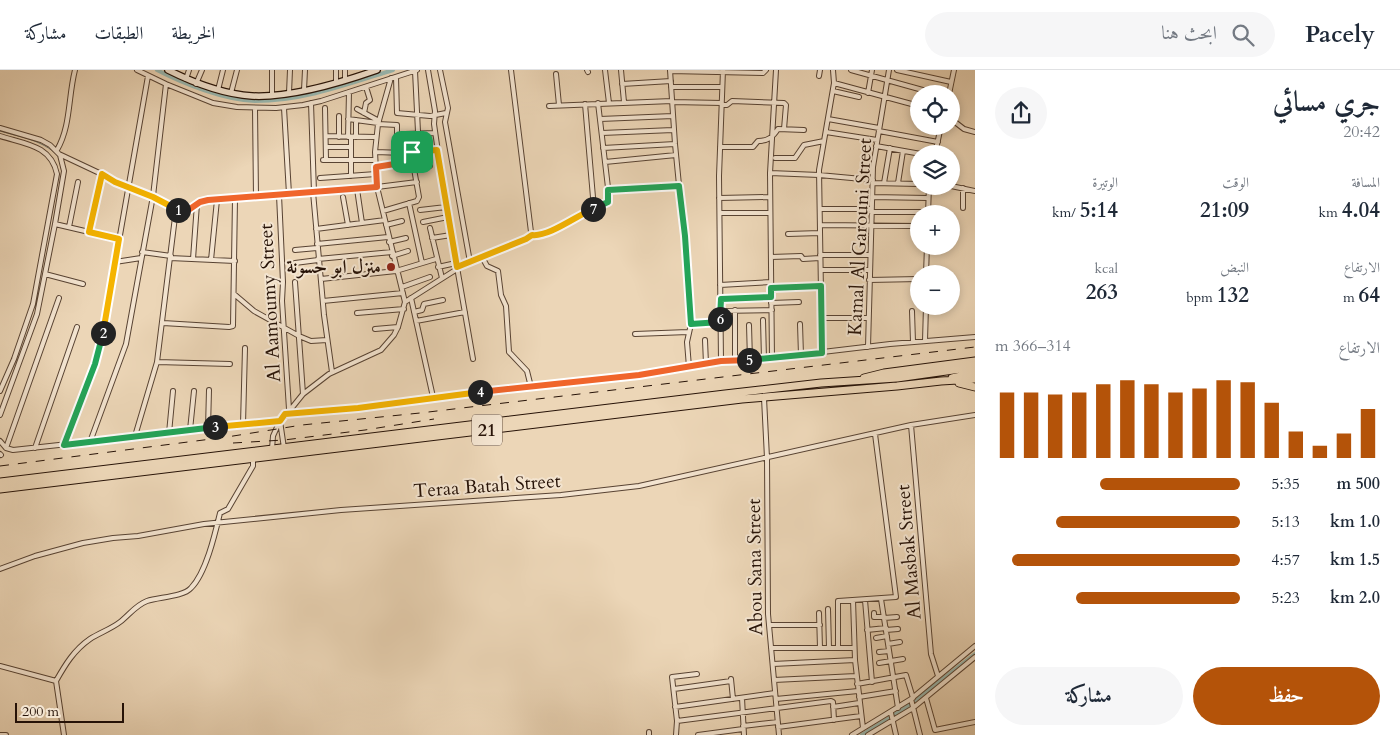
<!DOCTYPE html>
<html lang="ar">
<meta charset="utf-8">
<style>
body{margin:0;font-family:Cardo,Amiri,serif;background:#f6f6f7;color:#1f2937;direction:rtl;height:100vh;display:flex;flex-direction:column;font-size:19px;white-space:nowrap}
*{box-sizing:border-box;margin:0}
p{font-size:16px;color:#747a83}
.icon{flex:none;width:28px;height:28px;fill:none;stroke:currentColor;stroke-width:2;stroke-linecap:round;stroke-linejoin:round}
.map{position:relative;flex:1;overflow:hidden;direction:ltr}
.panel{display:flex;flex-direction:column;background:#fff;width:425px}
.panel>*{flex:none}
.controls{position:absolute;left:910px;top:15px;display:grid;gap:10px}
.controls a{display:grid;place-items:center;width:50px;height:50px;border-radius:50%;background:#fff;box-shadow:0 2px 8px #0003;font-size:25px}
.scale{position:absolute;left:15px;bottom:12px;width:109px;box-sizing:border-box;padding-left:5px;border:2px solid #261207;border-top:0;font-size:14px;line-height:18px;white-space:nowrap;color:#261207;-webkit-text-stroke:4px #f3e4d0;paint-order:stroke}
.pin{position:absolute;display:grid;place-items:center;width:42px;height:42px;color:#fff;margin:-21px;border-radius:10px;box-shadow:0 2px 8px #0006}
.km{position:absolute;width:25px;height:25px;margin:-12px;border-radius:50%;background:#222;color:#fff;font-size:14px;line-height:25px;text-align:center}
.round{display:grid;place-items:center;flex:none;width:52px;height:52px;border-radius:26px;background:#f6f6f7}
.head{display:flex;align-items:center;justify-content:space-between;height:85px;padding:0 20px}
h1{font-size:28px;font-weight:800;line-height:38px}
.stats{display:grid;grid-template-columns:repeat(3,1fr);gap:8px;height:85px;padding:5px 20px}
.stats div{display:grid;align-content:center}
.stats b{font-size:21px;font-weight:800}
.stats small{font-size:14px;font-weight:400}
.stats p{font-size:14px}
.chart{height:140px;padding:10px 20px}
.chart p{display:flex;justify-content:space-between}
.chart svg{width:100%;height:90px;margin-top:5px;stroke:#b45309;stroke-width:6}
.button{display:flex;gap:10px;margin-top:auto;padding:10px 20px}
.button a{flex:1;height:58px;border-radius:30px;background:#b45309;color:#fff;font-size:20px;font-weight:800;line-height:58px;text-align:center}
.button a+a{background:#f6f6f7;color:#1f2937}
ul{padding:0 20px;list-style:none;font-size:16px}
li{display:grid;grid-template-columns:80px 60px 1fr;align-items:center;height:38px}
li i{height:12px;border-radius:6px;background:#b45309}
header{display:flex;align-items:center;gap:30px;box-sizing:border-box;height:70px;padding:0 25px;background:#fff;border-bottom:1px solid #e0e1e3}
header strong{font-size:24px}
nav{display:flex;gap:28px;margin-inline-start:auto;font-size:18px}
.search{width:350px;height:45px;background:#f6f6f7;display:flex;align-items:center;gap:12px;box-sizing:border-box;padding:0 18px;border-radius:28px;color:#747a83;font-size:19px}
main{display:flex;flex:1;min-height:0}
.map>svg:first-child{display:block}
</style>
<header>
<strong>Pacely</strong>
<div class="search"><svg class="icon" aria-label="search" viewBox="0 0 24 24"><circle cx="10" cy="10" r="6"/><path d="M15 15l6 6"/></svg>ابحث هنا</div>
<nav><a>الخريطة</a><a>الطبقات</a><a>مشاركة</a></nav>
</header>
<main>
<section class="panel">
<div class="head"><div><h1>جري مسائي</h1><p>20:42</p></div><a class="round"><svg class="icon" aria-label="share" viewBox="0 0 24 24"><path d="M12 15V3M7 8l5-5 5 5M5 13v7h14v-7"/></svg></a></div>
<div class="stats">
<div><p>المسافة</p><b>4.04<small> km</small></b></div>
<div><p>الوقت</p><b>21:09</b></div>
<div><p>الوتيرة</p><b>5:14<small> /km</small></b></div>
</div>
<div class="stats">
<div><p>الارتفاع</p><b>64<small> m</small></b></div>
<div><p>النبض</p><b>132<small> bpm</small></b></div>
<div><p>kcal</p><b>263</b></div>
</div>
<div class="chart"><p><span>الارتفاع</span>314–366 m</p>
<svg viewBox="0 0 160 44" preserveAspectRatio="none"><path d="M5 44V12M15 44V12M25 44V13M35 44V12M45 44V8M55 44V6M65 44V8M75 44V12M85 44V10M95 44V6M105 44V7M115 44V17M125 44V31M135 44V38M145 44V32M155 44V20"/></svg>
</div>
<ul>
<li><b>500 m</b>5:35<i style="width:57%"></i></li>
<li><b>1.0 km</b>5:13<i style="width:75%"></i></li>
<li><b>1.5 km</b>4:57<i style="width:93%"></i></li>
<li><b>2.0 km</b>5:23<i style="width:67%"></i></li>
</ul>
<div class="button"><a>حفظ</a><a>مشاركة</a></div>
</section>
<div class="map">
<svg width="975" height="665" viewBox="0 0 975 665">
<rect width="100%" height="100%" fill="#ecd6b7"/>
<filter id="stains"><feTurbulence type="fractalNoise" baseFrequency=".004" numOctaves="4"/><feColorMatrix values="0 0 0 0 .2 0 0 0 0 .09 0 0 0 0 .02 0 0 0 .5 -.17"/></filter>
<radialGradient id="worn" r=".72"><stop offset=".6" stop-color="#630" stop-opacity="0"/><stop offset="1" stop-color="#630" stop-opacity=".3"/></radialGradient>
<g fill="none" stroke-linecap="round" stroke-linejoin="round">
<path stroke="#6b766e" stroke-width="1" d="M0 61C20 67 48 71 60 89
M61 96 62 104"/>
<path stroke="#99b9b2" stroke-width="4" d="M157 0C184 14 224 30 255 31 303 31 348 14 393 0
M862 665 904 639 975 584"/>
<g stroke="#584333" stroke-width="6">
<path id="street" d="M137 0 166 14 213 33 237 37 276 38 303 35 321 31 417 0
M345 0V9
M428 0 435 41 434 54 443 117 473 289
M440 0 448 38 445 52 470 192
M511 0 531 162 533 166 555 159 608 132 609 126 598 33
M587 0 588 2
M605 0 609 33
M621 0 624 32
M670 0 675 74 690 228 691 254 687 272 689 297
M851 0 937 24
M897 0 951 12
M415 1 419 82
M670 1 763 3 766 0
M556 4 559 35
M819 6 820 0
M396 7 397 43 430 46 446 43
M186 9 189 0
M336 12V0
M834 13 919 36
M196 14 202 0
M622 14 671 11
M671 17H722
M218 20 223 0
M304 20 305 0
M833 21 859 27
M231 23 237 0
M289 23 290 0
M868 23 872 0
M949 24 954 0
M272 25V0
M672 32 722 33
M311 33 314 122
M585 34 594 139
M722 35H727L732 31 784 33 786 35 784 59
M549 36 672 31
M255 38 256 127
M284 38 289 124
M325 38 326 90
M357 39 379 51
M364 43 366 33 370 30 366 17
M339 46V67
M348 49 378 53
M600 49 673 46
M828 49 879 58
M951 49 964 59 975 62
M378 54 397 55V82
M0 58 41 70 50 75 60 85 64 101 55 154 37 244 0 345
M879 61 938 72
M826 62 877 70
M602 63 673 60
M405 64 435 63
M0 66C25 74 51 75 57 104L33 234 14 289 0 321
M326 66 376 67
M348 67 349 22
M356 67V50
M876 76 921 84
M326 77H351
M720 77H753L758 71C768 71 773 67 778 59L804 60
M603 78 675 74
M57 80C71 56 68 27 75 0
M375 82 405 83 437 80
M59 84 110 108 115 112 153 126 183 141C193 140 198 131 207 130L377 117 417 112
M935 84 941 56
M775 88H795L804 75 824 71
M323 90H375
M605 92 676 85
M376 97 413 91
M414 99 430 96
M770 103 819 105 873 110
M351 106V67
M320 108 376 104
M873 113 919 114
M884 113 890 78
M898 113 903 81
M951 116 975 121
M357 119 362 153
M608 120 679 116
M313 122 324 245 332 302
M279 125 283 212 282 231 289 339
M343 127 348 155
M872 127 928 128
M719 128 770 127
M409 133 422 193
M963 138V118
M820 139H871
M420 140 446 137
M383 141 417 131 419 127 411 82
M871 142H928
M720 143H770
M928 144 929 116
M423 152 448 147
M55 154 119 169
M386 155 402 151
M820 155 919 156
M69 157 78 112
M430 158 442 208
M316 159 385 150
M89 162 102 104
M788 164 820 163
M432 168 451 165
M389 172 406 168
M317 174 388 167
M295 180 317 178
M142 182 171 186
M820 185H870
M392 186 408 181
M482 187 487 196 498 201 501 225 506 236 509 282 527 301 531 317
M771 187 801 186 803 189 820 188
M170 188 235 191
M193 189 197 134
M318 189 392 182
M211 190 217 130
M115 192 141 188
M295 193 318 190
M438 197 456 193
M457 197 526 169 531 165
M821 200H869
M45 204 83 214
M926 204 927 176
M321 209 396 201 436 189
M869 210 919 209
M295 212 303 324
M720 215 771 212
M402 217 430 207
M771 218 821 216
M234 224 254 241 299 266 311 271 327 270
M411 228 433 327
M721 229 771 227
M323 231 403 223
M405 232 457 199
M771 233 799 232
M720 241 772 240
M912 241 913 272
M414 242 422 240 424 234 443 230
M357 243 404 239
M822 248H868
M763 250 764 289
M416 251 465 242
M163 253 229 257 233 256 235 129
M691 254 720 252
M800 254 801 285
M749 255 750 290
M375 259 398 257
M635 264 688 262
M705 270 706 294
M925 271 926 236
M868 277 873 97 889 0
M822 283 819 100 834 13 833 0
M772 288 770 103 776 0
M721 291 719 106 723 0
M735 291V240
M157 292 230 294
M764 328 767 388 768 544 779 665
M285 344 358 338 433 327 639 305 721 291 772 288 890 274 975 267
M280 351 284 378
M243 354 245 278
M911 355 931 584 938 606
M208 358 209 320
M190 360 194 321
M169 363 173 321
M135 366 157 292 176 139
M0 371 6 378 13 380 280 351
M90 372 126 274 153 126 166 14
M64 375 95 294 101 273 148 6
M6 378 59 228
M35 378 77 257
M272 379 273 366 278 355 303 324 329 304 381 280 394 265 398 257 405 232 377 117 375 82 378 54 391 8
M0 384 1 385
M0 499 35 486 83 473 113 468 138 466 204 454 341 440 561 425 639 416 911 355 975 345
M881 529 898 638
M853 530 855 590 863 658
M865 530 872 612
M828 539 829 578
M819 543 820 578
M874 543V547H884
M884 548 897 547
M769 555H820
M867 560 886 558
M886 560 898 559
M876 568 887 566
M888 574 900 572
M771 578H854
M838 578V531L896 527 875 364
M879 582 889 581
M879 593 903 589
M773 594 855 590
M0 596 56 611
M731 609 733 629
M774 610 856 606
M56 611C65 595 74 580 90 569 99 563 111 559 120 552 129 545 136 535 147 531 159 527 183 527 191 518 206 503 215 464 220 443L228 439 253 396V388
M56 611 64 665
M857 614 906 605 913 628
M674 619 731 611
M859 627 896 621
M742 628 744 665
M926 628 935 660 975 652
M776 629 858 621
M911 629 920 665
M675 637 775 623
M833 637 859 633
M891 643 896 665
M677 651 831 631 833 632 834 650
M743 656 778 652
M778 657 861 646
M0 665H6
M649 665V662
M676 665 677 651 672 607 697 604
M698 665 743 659
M852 665 911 629 975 576
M868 665 913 638 975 587"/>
</g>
<g stroke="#261207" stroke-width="8">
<path id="secondary" d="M168 0C194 13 222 24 252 26 291 28 340 13 377 0"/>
</g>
<g stroke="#261207" stroke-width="9">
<path id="highway" d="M864 308 884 303 975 291
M952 308 975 303
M959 313 975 317
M0 412 725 324 821 313 897 308 975 297
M0 419 742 329 897 316 941 311 975 309"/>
</g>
<use href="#street" stroke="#f3e4d0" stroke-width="4"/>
<use href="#secondary" stroke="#f3e4d0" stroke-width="5.5"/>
<use href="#highway" stroke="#ecd6b7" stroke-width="7"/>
<path stroke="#261207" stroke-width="1" stroke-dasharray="9 9" stroke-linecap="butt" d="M233 373 284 370 365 360 434 349
M0 396 227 367 302 355 420 343 975 277"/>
</g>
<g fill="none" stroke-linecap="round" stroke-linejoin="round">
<g stroke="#fff" stroke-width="10">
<path id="split-1" d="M178 140 187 141 200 132 208 130 377 117 376 97 413 91 412 82"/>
</g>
<g stroke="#fff" stroke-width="10">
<path id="split-2" d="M103 263 119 169 89 162 102 104 115 112 153 127 178 140"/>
</g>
<g stroke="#fff" stroke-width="10">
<path id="split-3" d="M103 263 95 294 64 375 215 357"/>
</g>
<g stroke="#fff" stroke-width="10">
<path id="split-4" d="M215 357 280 351 285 344 358 338 480 322"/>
</g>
<g stroke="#fff" stroke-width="10">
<path id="split-5" d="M480 322 639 305 721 291 749 290"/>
</g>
<g stroke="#fff" stroke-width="10">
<path id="split-6" d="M720 249 721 229 771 227V218L821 216 822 283 749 290"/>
</g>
<g stroke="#fff" stroke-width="10">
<path id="split-7" d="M593 139 608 132V120L679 116 685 166 691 254 720 252V249"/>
</g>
<g stroke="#fff" stroke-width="10">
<path id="split-8" d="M412 82 437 80 457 197 526 169 532 165C549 167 576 146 593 139"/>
</g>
<use href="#split-1" stroke="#f0652b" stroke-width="6"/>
<use href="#split-2" stroke="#f5b400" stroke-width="6"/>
<use href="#split-3" stroke="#22a559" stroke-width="6"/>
<use href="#split-4" stroke="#f5b400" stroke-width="6"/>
<use href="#split-5" stroke="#f0652b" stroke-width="6"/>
<use href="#split-6" stroke="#22a559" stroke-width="6"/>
<use href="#split-7" stroke="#22a559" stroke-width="6"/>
<use href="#split-8" stroke="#f5b400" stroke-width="6"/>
</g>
<circle fill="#8f2418" stroke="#f3e4d0" stroke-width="2" cx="391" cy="197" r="5"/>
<g text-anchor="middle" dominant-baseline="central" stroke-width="4" stroke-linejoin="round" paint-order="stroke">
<rect fill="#f3e4d0" stroke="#645143" stroke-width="1" x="472" y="344.5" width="30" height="31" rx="4"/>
<g font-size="18" font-weight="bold" fill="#261207">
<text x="487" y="360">21</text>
</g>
<g font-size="19" fill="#261207" stroke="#f3e4d0">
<text transform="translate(860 167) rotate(-87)">Kamal Al Garouni Street</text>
<text transform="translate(270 233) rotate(-93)">Al Aamoumy Street</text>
<text transform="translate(487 416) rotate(-4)">Teraa Batah Street</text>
<text transform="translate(909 482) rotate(-95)">Al Masbak Street</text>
<text transform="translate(755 497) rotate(-91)">Abou Sana Street</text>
</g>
<g font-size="19" font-weight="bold" fill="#261207" stroke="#f3e4d0" text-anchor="end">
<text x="381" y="197">منزل ابو حسونة</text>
</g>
</g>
<rect width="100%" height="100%" filter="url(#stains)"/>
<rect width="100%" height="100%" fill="url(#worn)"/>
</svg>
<div class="controls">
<a><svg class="icon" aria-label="locate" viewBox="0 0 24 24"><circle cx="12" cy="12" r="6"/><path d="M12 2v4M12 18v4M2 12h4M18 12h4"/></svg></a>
<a><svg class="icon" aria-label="layers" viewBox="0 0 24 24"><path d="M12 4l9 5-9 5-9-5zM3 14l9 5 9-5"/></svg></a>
<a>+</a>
<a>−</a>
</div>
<div class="scale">200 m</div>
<div class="pin" style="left:412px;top:82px;background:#1e9e55"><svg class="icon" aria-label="arrive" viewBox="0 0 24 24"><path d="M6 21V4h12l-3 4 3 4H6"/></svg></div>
<b class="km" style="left:178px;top:140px">1</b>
<b class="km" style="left:103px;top:263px">2</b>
<b class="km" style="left:215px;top:357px">3</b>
<b class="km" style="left:480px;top:322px">4</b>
<b class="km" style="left:749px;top:290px">5</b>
<b class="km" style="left:720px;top:249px">6</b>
<b class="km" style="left:593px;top:139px">7</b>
</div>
</main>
